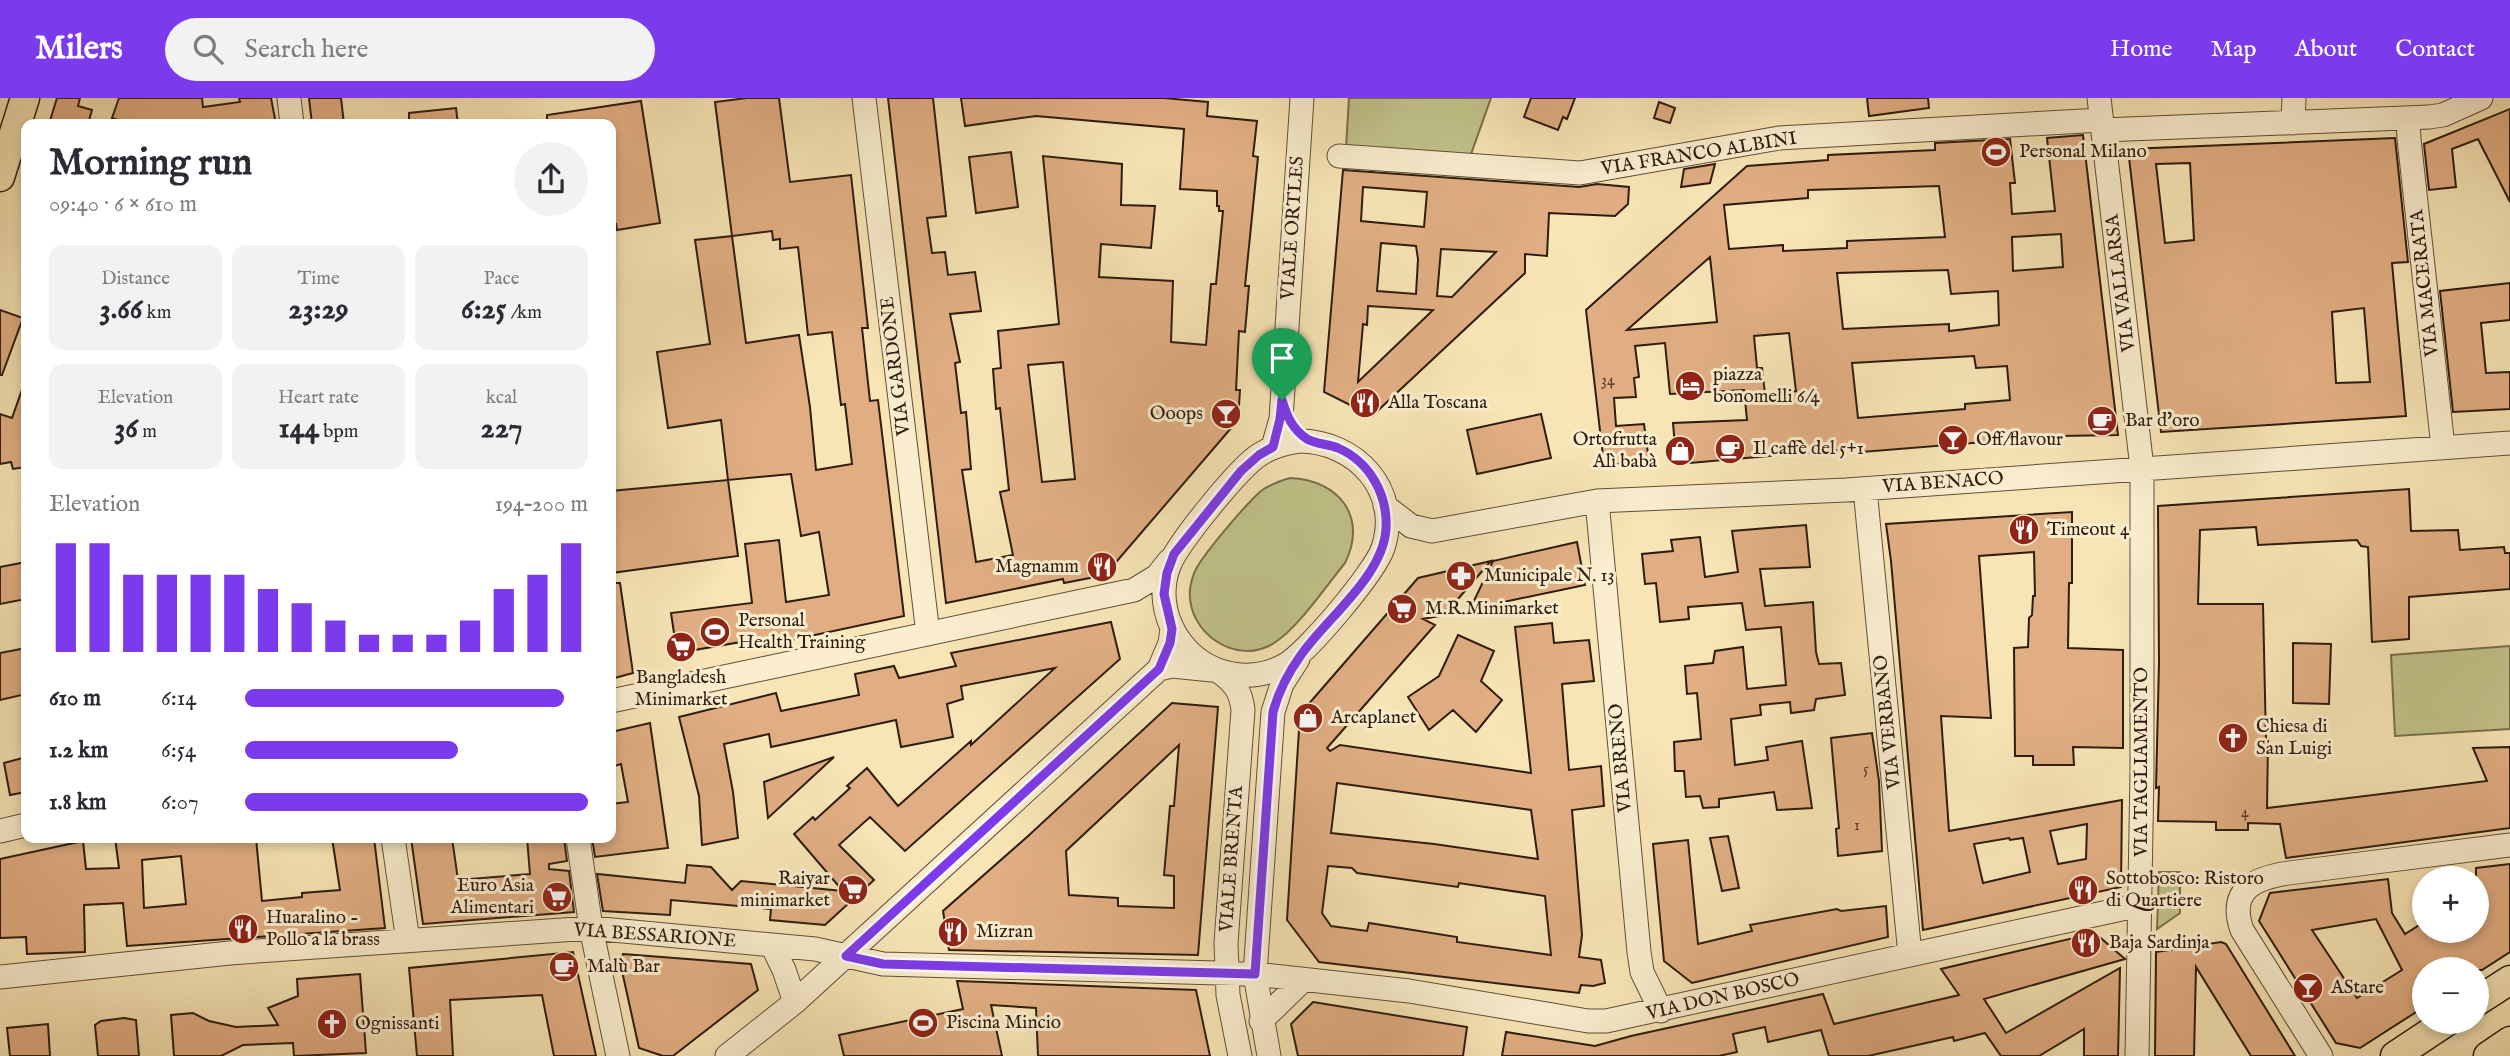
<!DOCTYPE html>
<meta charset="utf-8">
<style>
body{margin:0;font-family:"IM FELL English",serif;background:#f2f2f3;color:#2b2b33;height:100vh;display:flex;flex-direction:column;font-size:26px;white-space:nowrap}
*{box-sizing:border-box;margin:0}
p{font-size:23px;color:#7c7c81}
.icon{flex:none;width:38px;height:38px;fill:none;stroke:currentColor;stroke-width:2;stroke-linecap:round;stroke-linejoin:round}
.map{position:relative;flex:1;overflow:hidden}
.panel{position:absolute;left:21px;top:21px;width:595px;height:724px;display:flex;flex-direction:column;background:#fff;border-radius:14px;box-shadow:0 4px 10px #0003}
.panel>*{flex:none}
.controls{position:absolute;left:2412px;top:768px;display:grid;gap:14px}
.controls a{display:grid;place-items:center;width:77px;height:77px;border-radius:50%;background:#fff;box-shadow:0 4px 10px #0003;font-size:35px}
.pin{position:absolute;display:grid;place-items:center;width:60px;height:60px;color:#fff;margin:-72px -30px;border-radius:50% 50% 50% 0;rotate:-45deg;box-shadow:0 0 7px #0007}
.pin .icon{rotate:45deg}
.round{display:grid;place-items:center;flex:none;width:74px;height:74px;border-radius:37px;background:#f2f2f3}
.head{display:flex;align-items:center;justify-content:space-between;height:119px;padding:0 28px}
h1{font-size:38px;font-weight:700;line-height:52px}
.figures{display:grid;grid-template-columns:repeat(3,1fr);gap:10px;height:119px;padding:7px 28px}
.figures div{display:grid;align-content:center;border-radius:14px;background:#f2f2f3;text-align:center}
.figures b{font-size:30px;font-weight:700}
.figures small{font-size:19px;font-weight:400}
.figures p{font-size:19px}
.chart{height:196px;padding:14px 28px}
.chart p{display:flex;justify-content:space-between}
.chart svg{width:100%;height:126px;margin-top:7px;stroke:#7c3aed;stroke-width:6}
ul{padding:0 28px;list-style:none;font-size:23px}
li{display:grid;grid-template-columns:112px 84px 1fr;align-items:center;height:52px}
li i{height:18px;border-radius:9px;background:#7c3aed}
header{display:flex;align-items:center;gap:42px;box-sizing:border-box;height:98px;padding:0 35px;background:#7c3aed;color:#fff}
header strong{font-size:33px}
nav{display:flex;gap:38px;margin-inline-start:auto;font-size:24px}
.search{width:490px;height:63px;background:#f2f2f3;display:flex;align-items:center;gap:18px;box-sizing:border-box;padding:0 24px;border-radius:38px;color:#7c7c81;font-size:26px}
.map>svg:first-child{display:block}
</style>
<header>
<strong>Milers</strong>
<div class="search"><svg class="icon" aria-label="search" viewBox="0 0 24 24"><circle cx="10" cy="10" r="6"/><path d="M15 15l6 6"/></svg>Search here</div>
<nav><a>Home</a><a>Map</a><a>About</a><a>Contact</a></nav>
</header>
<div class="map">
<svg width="2510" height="958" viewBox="0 0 2510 958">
<rect width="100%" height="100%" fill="#f7e5b5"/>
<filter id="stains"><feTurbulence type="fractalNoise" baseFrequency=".00286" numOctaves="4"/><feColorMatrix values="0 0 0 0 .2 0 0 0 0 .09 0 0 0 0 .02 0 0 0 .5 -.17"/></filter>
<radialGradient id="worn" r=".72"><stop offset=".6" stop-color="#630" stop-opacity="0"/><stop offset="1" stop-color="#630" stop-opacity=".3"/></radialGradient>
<path fill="#c1c38a" stroke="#78704d" stroke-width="2" d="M1349 0H1491L1470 59 1346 50Z
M1290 380C1339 382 1368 419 1345 465 1326 488 1298 530 1274 545 1237 569 1186 535 1190 491 1191 484 1193 477 1196 471 1205 454 1247 405 1261 393 1270 386 1280 383 1290 380Z
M2510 548V631L2395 638 2391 557Z
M2159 774H2180V815L2157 831Z"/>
<path fill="#e1ae83" stroke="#2f1c10" stroke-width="2" fill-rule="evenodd" d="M57 0H80L78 8 92 12 88 26H49Z
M119 0H202L203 9 240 4 239 0H271L276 26H121V23L112 20Z
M309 0H341L344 26H312Z
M747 0H779L790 84 851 77 868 230H862L870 303 878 302 904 518 749 551 747 543 677 555 671 515 752 505 745 446 779 442 786 504 829 497 819 434 801 438 791 376 728 382 721 322 668 330 657 254 710 246 695 142 732 138 715 4ZM772 133 773 142 780 141V151L798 149 808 237 832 234 841 307 845 306 852 366 816 372 810 309 799 237 746 245 732 138Z
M888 0H933L946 118 927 120 932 155 945 154 948 177 975 174 981 213 950 216 960 264 955 265 961 315 966 314 971 371 962 372 976 464 1013 457 1000 394 1009 392 1000 310 996 311 993 271 1001 270 998 233 1059 226 1043 58 1122 66 1121 107 1155 108 1151 150 1101 146 1099 179 1173 183 1171 244 1206 247 1211 186H1216L1223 113H1219V108H1217V93L1180 91 1184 31 1036 18 965 28 961 0H1164L1208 4 1207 18 1257 23 1253 58 1258 59 1245 188H1249L1245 234 1239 233 1238 252 1236 292H1240L1238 322 1105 477 1064 485 1063 481 946 505ZM1063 264 1075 381 1042 384 1028 267Z
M1531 0H1575L1567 21 1563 19 1558 32 1524 19Z
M1867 0H1928L1929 10 1869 18Z
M641 3 660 125 617 132 616 126 611 127V26H547V17Z
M1659 4 1675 10 1670 25 1654 20Z
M456 10 458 26H409V15Z
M2510 11V104L2478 41 2452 51 2456 89 2429 92 2424 46Z
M2083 37 2118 337 2060 338 1862 354 1861 350 1679 366 1678 360H1676L1673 325 1747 322 1744 292 1670 296 1665 245 1635 248 1639 279 1634 280 1636 299 1614 300 1616 328 1644 326 1649 363 1604 367 1586 212 1747 68 1828 62V57L1935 52V45L2010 41 2015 85H2010L2012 116 2055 113 2047 40ZM1939 88 1945 139 1847 143V150L1783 153V147L1729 151 1724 107 1808 100V92ZM2061 136 2063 169 2013 173 2012 139ZM1710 159 1717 224 1627 232ZM1948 172 1951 196 1998 193 1999 227 1949 233V226L1843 231 1837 175ZM1789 235 1796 293 1765 296 1762 270H1757L1754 238ZM1974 258 1976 270 2007 268 2010 302 1965 306V311L1858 320 1852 265Z
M2395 40 2408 164 2392 165 2406 318 2161 334 2128 51ZM2190 65 2194 142 2165 145 2156 66ZM2364 210 2370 284 2336 285 2332 214Z
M1011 54 1018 109 976 115 969 59Z
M1715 66 1710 85 1681 89 1684 71Z
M1343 72 1579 89 1597 86 1629 89 1628 106 1615 118 1549 115 1547 158 1525 156V175L1372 318 1324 294ZM1363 89 1427 94 1424 129 1361 123ZM1381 145 1416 148 1418 161 1416 196 1377 193ZM1441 151 1496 154 1452 199 1437 198ZM1368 208 1433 212 1358 284 1363 226 1367 227Z
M2510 185V222L2481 225 2486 275 2510 274V311L2453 314 2440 193Z
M0 212 23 220 2 277H0Z
M24 286H26V369L13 371 11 364 0 366V316L12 320Z
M1541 316 1551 360 1477 376 1467 332Z
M728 382 738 458 611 475V393Z
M2409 391 2411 433 2458 432 2460 452 2504 449 2505 455H2510V491L2409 499V541L2372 544 2368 449 2361 448 2357 442 2258 447 2256 429 2200 432 2198 506H2263L2266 643H2268L2267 710 2487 683 2473 650 2510 649V730L2286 760 2280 726 2248 725V732H2216V724L2158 723 2159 689 2156 690 2159 565 2158 408Z
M2072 414V485H2069L2068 550 2123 552V650L2073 649 2074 667H2033V658H2015L2014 550 2028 549 2029 520 2032 517 2033 498H2035L2034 454 1979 458 1991 620 1941 618 1949 733 2122 702 2121 789 1923 832 1891 463 1886 426ZM2087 726 2086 761 2058 766 2050 733ZM2009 740 2010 742 2023 740 2030 774 1983 785 1974 746Z
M1806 427 1810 469 1760 471 1765 508 1813 504 1816 554 1819 566 1841 565 1845 597 1816 601 1814 612 1791 615 1790 604 1760 607 1761 617 1731 621 1735 667 1768 662 1766 649 1802 643 1812 710 1777 712 1774 694 1719 701V709L1703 710 1700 698 1686 699 1684 673H1675L1674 644 1701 641 1697 595 1687 596 1685 568 1713 565 1715 553 1743 549 1747 591 1786 587 1781 529 1746 532 1742 505 1688 509 1689 521 1660 524 1656 485 1645 486 1642 456 1673 453 1671 442 1700 439 1705 479 1738 474 1732 433Z
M1577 444 1585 487 1470 511 1493 463Z
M1491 463 1444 517 1423 521 1435 527 1327 650 1330 653 1340 647 1531 675 1515 529 1552 525 1554 545 1589 542 1594 583 1562 586 1569 672 1601 668 1604 708 1572 712 1582 837 1579 859 1601 862 1605 885 1593 888 1581 887 1579 895 1319 864 1287 822 1300 616 1418 480ZM1337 685 1531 712 1538 761 1434 746 1331 735ZM1328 768 1352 770 1357 775 1458 789 1459 785 1545 798 1551 857 1457 844V839L1369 825 1367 833 1331 828 1322 815Z
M26 464V501L0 506V469Z
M611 485H620L633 575 611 581Z
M1111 524 1120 561 905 753 870 719 839 747 874 782 825 827 770 822 771 811 671 802 670 817 603 813 597 776 685 785 687 767 711 769 732 792 741 783 843 793 794 736 813 719 815 722 850 690 847 688 867 670 898 708 971 643V647L1055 570 961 588 963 601 947 606 953 639 901 649 896 622 771 649 769 636 724 646 733 694 738 740 702 747 699 698 679 619 776 595 781 613 859 597 855 576 894 568 899 580 956 568 951 555Z
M1458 537 1494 553 1481 583 1502 602 1476 634 1453 612 1429 632 1408 599 1439 578Z
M2293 545 2331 546 2329 606 2293 605Z
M26 550V596L0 602V555Z
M1172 605 1218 609 1198 857 949 852 943 813 1027 739ZM1179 647 1174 708H1170L1164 777 1174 778V810L1118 808V800L1069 797 1066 753Z
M650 625 668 750 595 759 592 740H611V706L628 704 621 666 611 669V634Z
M1872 635 1879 683 1882 753 1838 758 1836 731 1839 730 1831 640Z
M26 659V694L10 697 4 665Z
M834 659 768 720 764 684Z
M1728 738 1739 790 1722 793 1710 740Z
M115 740H256L262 803 302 799V795L340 792 332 740H374L385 830 127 848 123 805 84 807 85 854 27 856 26 839 0 840V761L83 743 86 771 119 770ZM181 758 186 806 144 810 142 762Z
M411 740H452L458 782 530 776 527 740H564L567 763 549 766V771L569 773 574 814 423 826Z
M1688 742 1698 846 1752 833 1750 827 1837 811 1841 813 1886 808 1888 839 1692 885 1664 863 1653 746Z
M2510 766V854L2482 872H2424V909L2360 950 2336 945 2259 823 2270 795 2388 781 2392 815 2405 836 2424 824V833H2476V770ZM2376 821 2402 872 2357 900 2312 832Z
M2095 835 2125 861 1984 901 2006 935 2120 870 2118 958H2084V931L2039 958H2001L1985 935 1954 943 1953 939 1868 958H1829L1821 932 1768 944 1765 929 1733 936 1737 954 1719 958H1502L1506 934 1595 948 1631 938 1823 896 1834 926 1959 897 1941 871Z
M2221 844 2226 846 2295 958H2251L2196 869 2194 958H2155L2156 854Z
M573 854 596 958H554L542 897 450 902 453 958H417L409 870Z
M623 856 751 866 758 892 673 958H663L639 950 620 864Z
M360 876 366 955 294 958 293 945 243 947 221 958H174L171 917 193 915 209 923 236 929 278 927 268 910 298 898 297 881Z
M957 883 1196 892 1210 958H1038L1036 910 991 907 1002 958H844L839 937 963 911Z
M1313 904 1467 929 1463 958H1298L1291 926Z
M124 920 136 922 139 958H98L95 927 101 923Z
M48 926 50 958H10L7 930Z"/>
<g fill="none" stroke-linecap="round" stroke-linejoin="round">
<g stroke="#614e39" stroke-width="25">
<path id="minor" d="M289 0 292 26
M864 0 928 536
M2099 0 2142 370V674L2137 958
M2408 21 2409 41 2443 349
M2293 25 2294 0
M2103 32 2429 19 2443 17 2481 0
M1339 58 1580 75 1779 40 2101 22
M1299 343C1355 343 1402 392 1383 450 1375 474 1307 555 1285 567 1269 576 1251 579 1233 576 1184 569 1151 515 1169 468 1177 446 1239 370 1259 357 1271 349 1284 345 1299 343Z
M1273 349 1281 321 1302 0
M1865 391 1910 857
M1597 403 1639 854 1642 874 1661 913
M1385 408 1411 428 1432 433 1597 403 1846 392 2510 345
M1172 531 1170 545 1159 571 1172 568 1212 572
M1218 573C1234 584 1241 593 1243 612L1226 845 1228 897 1240 958
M611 603 1134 492 1157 478 1169 463
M0 733 26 727
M393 740 408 843
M578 740 591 830 618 958
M772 847 784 872 795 904
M0 879 230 855 591 830 815 851 883 866 1255 876 1409 893 1588 923H1606L2140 807
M1261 923 1302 883
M727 958 795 904 1159 571
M1269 958 1255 876 1273 614 1282 586 1298 561
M2321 958 2242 832C2228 792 2254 780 2289 775L2510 747"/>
</g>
<g stroke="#2f1c10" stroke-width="31">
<path id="major" d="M0 79 25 0
M2476 904 2510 882
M2395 958 2446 924
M2488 958 2510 943"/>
</g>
<use href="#minor" stroke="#faeecf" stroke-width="23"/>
<use href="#major" stroke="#f7e5b5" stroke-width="28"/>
</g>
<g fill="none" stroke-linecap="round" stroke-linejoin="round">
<g stroke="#fff" stroke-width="14">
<path id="route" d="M1282 302C1287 318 1292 331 1307 341 1316 346 1328 346 1338 350 1370 364 1388 397 1386 431 1383 478 1327 520 1301 557 1288 575 1279 592 1273 614L1255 876 883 866 846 858 1159 571 1170 545 1172 531 1164 496 1167 475 1174 456 1241 373 1259 357 1273 349 1280 321Z"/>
</g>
<use href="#route" stroke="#7c3aed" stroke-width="9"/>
</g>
<defs>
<g id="stadium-disc" transform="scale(1.575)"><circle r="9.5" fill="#8f2418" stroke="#faeecf"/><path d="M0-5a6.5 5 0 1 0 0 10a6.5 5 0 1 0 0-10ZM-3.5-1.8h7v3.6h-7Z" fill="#fff"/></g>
<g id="hotel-disc" transform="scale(1.575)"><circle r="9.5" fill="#8f2418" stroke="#faeecf"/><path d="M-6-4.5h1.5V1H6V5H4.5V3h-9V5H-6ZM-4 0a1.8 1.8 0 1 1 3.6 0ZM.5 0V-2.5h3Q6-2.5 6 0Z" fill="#fff"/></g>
<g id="restaurant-disc" transform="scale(1.575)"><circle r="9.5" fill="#8f2418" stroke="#faeecf"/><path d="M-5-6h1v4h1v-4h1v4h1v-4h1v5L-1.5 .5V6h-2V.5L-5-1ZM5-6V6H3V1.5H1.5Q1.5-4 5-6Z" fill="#fff"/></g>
<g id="bar-disc" transform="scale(1.575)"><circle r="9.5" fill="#8f2418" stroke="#faeecf"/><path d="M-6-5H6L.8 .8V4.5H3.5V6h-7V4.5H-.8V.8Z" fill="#fff"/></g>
<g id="cafe-disc" transform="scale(1.575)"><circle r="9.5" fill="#8f2418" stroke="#faeecf"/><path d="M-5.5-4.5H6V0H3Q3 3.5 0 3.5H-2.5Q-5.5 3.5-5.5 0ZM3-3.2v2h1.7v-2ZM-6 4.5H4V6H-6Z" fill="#fff"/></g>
<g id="shop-disc" transform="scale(1.575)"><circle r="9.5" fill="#8f2418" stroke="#faeecf"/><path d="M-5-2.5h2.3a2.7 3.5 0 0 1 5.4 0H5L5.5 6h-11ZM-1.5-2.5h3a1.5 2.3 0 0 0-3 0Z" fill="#fff"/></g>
<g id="pharmacy-disc" transform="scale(1.575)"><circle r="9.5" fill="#8f2418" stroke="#faeecf"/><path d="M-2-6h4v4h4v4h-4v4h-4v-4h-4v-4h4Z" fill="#fff"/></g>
<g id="supermarket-disc" transform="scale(1.575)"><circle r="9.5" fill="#8f2418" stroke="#faeecf"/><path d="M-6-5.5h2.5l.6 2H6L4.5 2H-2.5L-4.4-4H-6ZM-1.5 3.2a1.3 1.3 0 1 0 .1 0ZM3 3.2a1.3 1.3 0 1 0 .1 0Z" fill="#fff"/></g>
<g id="church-disc" transform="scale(1.575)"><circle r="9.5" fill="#8f2418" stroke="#faeecf"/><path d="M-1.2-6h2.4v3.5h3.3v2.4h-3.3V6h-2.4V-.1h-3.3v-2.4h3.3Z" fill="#fff"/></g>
</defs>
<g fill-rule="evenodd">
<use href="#stadium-disc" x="1996" y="54"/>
<use href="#hotel-disc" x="1690" y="288"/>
<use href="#restaurant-disc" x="1365" y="305"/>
<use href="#bar-disc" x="1226" y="316"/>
<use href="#cafe-disc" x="2102" y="323"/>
<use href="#bar-disc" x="1953" y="342"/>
<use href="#cafe-disc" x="1730" y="351"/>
<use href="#shop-disc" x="1680" y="353"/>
<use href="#restaurant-disc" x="2024" y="432"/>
<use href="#restaurant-disc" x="1102" y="469"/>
<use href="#pharmacy-disc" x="1461" y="478"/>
<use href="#supermarket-disc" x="1402" y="511"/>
<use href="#stadium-disc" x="715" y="534"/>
<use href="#supermarket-disc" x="681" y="549"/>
<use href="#shop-disc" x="1308" y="620"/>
<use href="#church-disc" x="2233" y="640"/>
<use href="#supermarket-disc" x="853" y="792"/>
<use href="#restaurant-disc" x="2083" y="792"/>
<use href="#supermarket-disc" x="557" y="799"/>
<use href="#restaurant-disc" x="243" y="831"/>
<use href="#restaurant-disc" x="953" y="834"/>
<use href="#restaurant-disc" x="2086" y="845"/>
<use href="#cafe-disc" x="564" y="869"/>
<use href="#bar-disc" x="2308" y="890"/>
<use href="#stadium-disc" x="923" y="925"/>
<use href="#church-disc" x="332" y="926"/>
</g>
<g text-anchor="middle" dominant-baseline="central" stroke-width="6" stroke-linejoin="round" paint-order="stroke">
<g font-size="16" fill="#5c402d">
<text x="1608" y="283">34</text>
<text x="1866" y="672">5</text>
<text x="2245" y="715">4</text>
<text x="1857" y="728">1</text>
</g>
<g font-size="19" fill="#2f1c10" stroke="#faeecf" text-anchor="start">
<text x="2019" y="54">Personal Milano</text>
<text x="1713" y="277">piazza<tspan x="1713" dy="22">bonomelli 6/4</tspan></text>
<text x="1388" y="305">Alla Toscana</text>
<text x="1203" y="316" text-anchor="end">Ooops</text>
<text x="2125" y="323">Bar d'oro</text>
<text x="1657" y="342" text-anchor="end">Ortofrutta<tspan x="1657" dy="22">Alì babà</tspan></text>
<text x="1976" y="342">Off/flavour</text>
<text x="1753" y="351">Il caffè del 5+1</text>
<text x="2047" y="432">Timeout 4</text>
<text x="1079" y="469" text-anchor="end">Magnamm</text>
<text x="1484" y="478">Municipale N. 13</text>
<text x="1425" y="511">M.R.Minimarket</text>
<text x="738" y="523">Personal<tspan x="738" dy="22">Health Training</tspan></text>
<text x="681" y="580" text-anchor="middle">Bangladesh<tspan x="681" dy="22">Minimarket</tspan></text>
<text x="1331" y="620">Arcaplanet</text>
<text x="2256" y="629">Chiesa di<tspan x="2256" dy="22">San Luigi</tspan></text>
<text x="830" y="781" text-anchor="end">Raiyar<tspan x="830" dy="22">minimarket</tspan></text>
<text x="2106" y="781">Sottobosco: Ristoro<tspan x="2106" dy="22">di Quartiere</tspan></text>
<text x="534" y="788" text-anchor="end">Euro Asia<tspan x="534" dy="22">Alimentari</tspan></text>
<text x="266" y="820">Huaralino -<tspan x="266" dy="22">Pollo a la brass</tspan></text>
<text x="976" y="834">Mizran</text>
<text x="2109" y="845">Baja Sardinja</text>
<text x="587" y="869">Malù Bar</text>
<text x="2331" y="890">AStare</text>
<text x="946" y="925">Piscina Mincio</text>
<text x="355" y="926">Ognissanti</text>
</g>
<g font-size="19" fill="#2f1c10" stroke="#faeecf">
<text transform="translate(1699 56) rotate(-9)">VIA FRANCO ALBINI</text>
<text transform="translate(1293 130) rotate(-86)">VIALE ORTLES</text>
<text transform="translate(2121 185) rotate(-97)">VIA VALLARSA</text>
<text transform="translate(2425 185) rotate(-96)">VIA MACERATA</text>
<text transform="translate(896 268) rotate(-97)">VIA GARDONE</text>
<text transform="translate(1943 385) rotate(-4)">VIA BENACO</text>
<text transform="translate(1888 624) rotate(-96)">VIA VERBANO</text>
<text transform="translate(1621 660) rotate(-95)">VIA BRENO</text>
<text transform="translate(2142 664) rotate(-90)">VIA TAGLIAMENTO</text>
<text transform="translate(1232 761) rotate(-86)">VIALE BRENTA</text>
<text transform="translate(655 838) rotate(4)">VIA BESSARIONE</text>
<text transform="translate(1723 899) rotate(-13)">VIA DON BOSCO</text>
</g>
</g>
<rect width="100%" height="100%" filter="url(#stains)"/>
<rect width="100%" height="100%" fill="url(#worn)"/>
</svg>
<div class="controls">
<a>+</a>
<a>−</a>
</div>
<div class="pin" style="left:1282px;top:302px;background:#1e9e55"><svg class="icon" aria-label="arrive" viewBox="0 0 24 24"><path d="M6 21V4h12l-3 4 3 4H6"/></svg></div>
<section class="panel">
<div class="head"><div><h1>Morning run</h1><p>09:40 · 6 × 610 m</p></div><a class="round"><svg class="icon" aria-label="share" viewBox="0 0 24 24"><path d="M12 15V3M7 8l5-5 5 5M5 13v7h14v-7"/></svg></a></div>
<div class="figures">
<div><p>Distance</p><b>3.66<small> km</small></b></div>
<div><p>Time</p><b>23:29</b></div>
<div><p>Pace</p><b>6:25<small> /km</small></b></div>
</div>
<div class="figures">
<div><p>Elevation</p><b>36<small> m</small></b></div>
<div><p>Heart rate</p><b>144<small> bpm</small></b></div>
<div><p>kcal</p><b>227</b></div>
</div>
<div class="chart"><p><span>Elevation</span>194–200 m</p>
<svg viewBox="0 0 160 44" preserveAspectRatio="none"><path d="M5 44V6M15 44V6M25 44V17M35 44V17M45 44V17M55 44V17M65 44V22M75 44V27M85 44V33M95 44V38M105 44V38M115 44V38M125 44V33M135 44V22M145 44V17M155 44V6"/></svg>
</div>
<ul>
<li><b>610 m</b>6:14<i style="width:93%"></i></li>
<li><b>1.2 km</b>6:54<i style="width:62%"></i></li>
<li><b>1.8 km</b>6:07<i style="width:100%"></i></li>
</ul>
</section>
</div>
